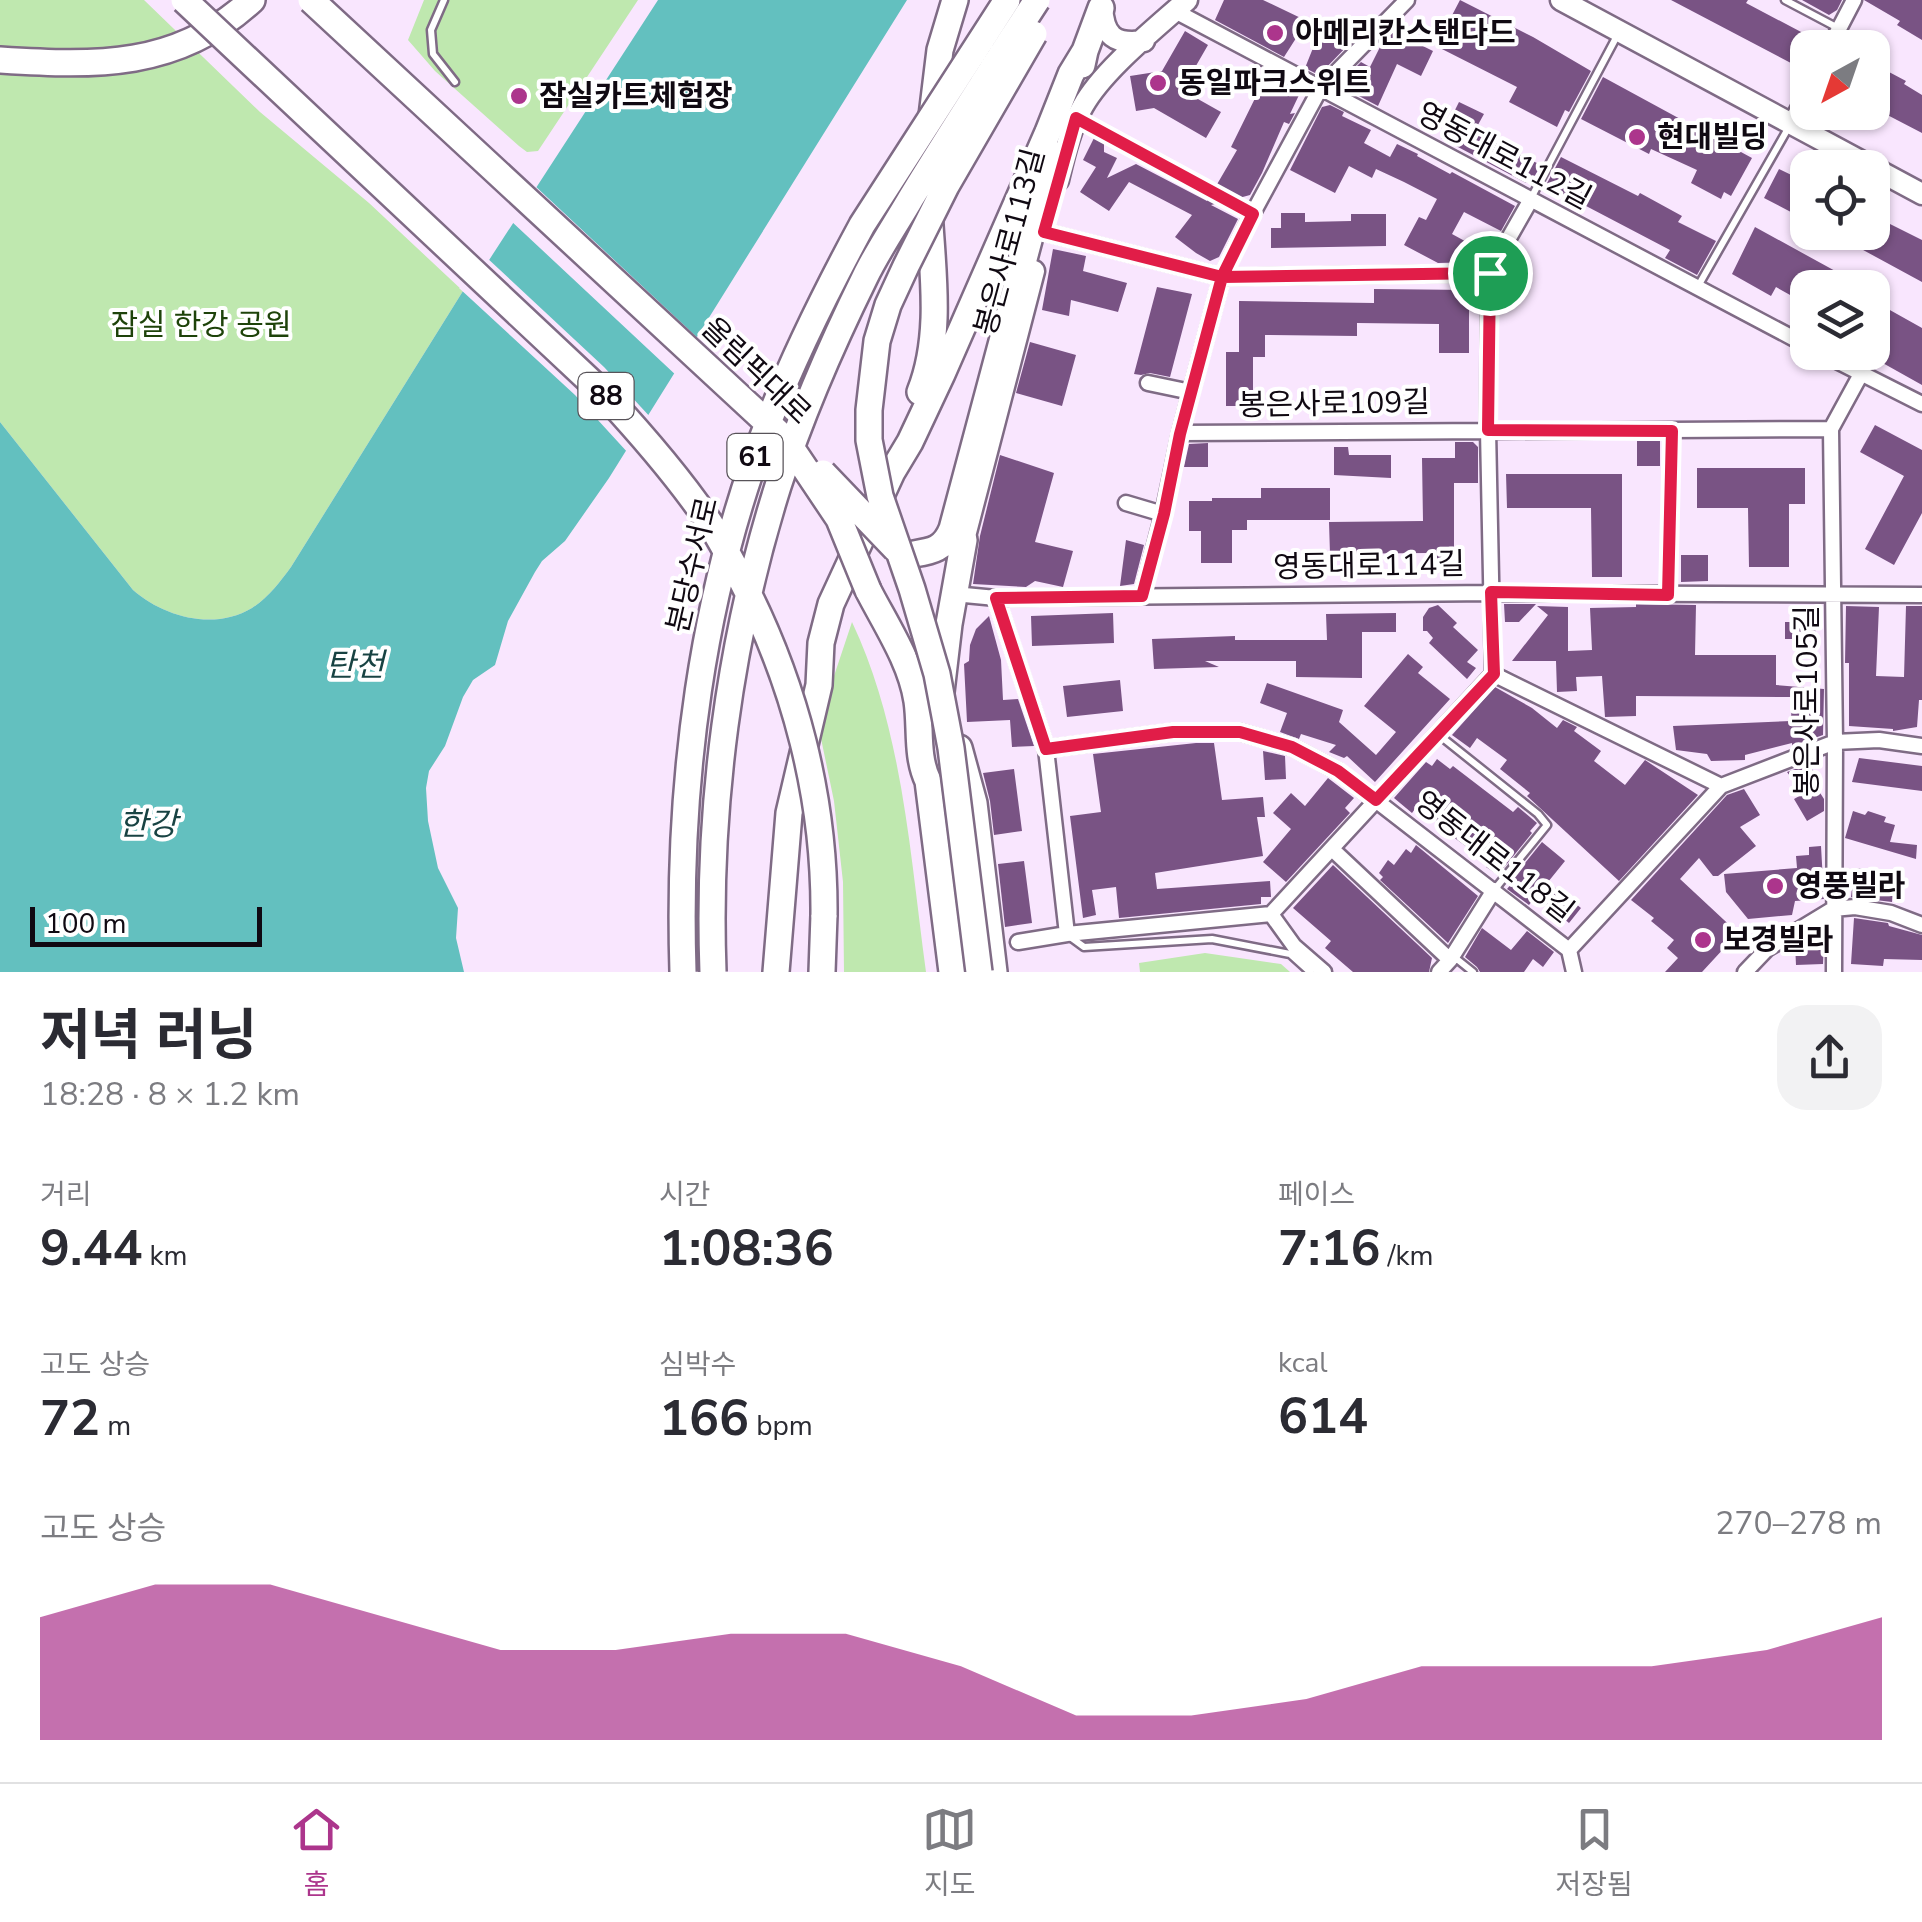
<!DOCTYPE html>
<html lang="ko">
<meta charset="utf-8">
<style>
body{margin:0;font-family:"Nunito Sans","Noto Sans KR",sans-serif;background:#f2f2f3;color:#2b2b33;height:100vh;display:flex;flex-direction:column;font-size:38px;white-space:nowrap}
*{box-sizing:border-box;margin:0}
p{font-size:32px;color:#7c7c81}
.icon{flex:none;width:55px;height:55px;fill:none;stroke:currentColor;stroke-width:2;stroke-linecap:round;stroke-linejoin:round}
.map{position:relative;height:972px;overflow:hidden}
.details{display:flex;flex-direction:column;background:#fff;flex:1}
.details>*{flex:none}
.needle{width:65px;rotate:220deg}
.fabs{position:absolute;left:1790px;top:30px;display:grid;gap:20px}
.fabs a{display:grid;place-items:center;width:100px;height:100px;border-radius:20px;background:#fff;box-shadow:0 2px 8px #0004;font-size:50px}
.scale{position:absolute;left:30px;bottom:25px;width:232px;box-sizing:border-box;padding-left:10px;border:5px solid #100912;border-top:0;font-size:28px;line-height:35px;white-space:nowrap;color:#100912;-webkit-text-stroke:8px #fff;paint-order:stroke}
.pin{position:absolute;display:grid;place-items:center;width:85px;height:85px;color:#fff;margin:-42px;border:5px solid #fff;border-radius:50%;box-shadow:0 2px 10px #0007}
.round{display:grid;place-items:center;flex:none;width:105px;height:105px;border-radius:30px;background:#f2f2f3}
.overview{display:flex;align-items:center;justify-content:space-between;height:170px;padding:0 40px}
h1{font-size:55px;font-weight:700;line-height:75px}
.stats{display:grid;grid-template-columns:repeat(3,1fr);gap:15px;height:170px;padding:10px 40px}
.stats div{display:grid;align-content:center}
.stats b{font-size:50px;font-weight:700}
.stats small{font-size:28px;font-weight:400}
.stats p{font-size:28px}
.chart{height:280px;padding:20px 40px}
.chart p{display:flex;justify-content:space-between}
.chart svg{width:100%;height:180px;margin-top:10px;fill:#ac358c;opacity:.7}
.menu{display:flex;justify-content:space-around;align-items:center;height:140px;border-top:2px solid #e1e1e2;background:#fff;font-size:28px;color:#7c7c81}
.menu a{display:grid;justify-items:center;gap:5px}
.menu .active{color:#ac358c}
.map>svg:first-child{display:block}
</style>
<div class="map">
<svg width="1922" height="972" viewBox="0 0 1922 972">
<rect width="100%" height="100%" fill="#f9e6fe"/>
<path fill="#bfe8af" d="M0 0H144L260 112 369 203 463 291 291 567C280 582 268 598 252 608 214 631 164 617 133 590L0 422Z
M424 0H638L538 151 527 152 519 146 435 71 408 40Z
M852 622C903 730 910 855 926 972H844L843 882 834 801 818 724Z
M1205 953 1281 964 1290 972H1140L1139 963Z"/>
<path fill="#63c0bf" d="M658 0H907L609 478 565 541 542 561 535 572 508 621 495 665 473 680 463 697 445 746 429 771 426 788 428 821 438 868 458 908 456 938 464 972H0V422L133 590C164 617 214 631 252 608 268 598 280 582 291 567L463 291 467 294Z"/>
<path fill="#f9e6fe" d="M533 184 701 341 678 377 510 220Z
M486 257 604 367 652 419 629 454 575 395 459 288 466 287Z"/>
<path fill="#795384" d="M1224 0H1263L1307 21 1284 57 1215 20Z
M1460 0 1533 37 1591 71 1569 112 1565 110 1557 127 1509 102 1517 87 1436 46Z
M1671 0H1748L1746 3 1820 42 1818 48H1808V72Z
M1802 0H1842L1837 10 1829 15Z
M1864 0H1922V40L1897 25 1900 21Z
M1329 19 1357 31 1353 40 1319 75 1305 68 1321 28 1325 30Z
M1185 31 1208 45 1182 90 1221 112 1206 138 1154 108 1136 111 1130 76 1162 71Z
M1392 31 1433 51 1421 76 1397 64 1378 106 1338 85 1361 62 1370 67 1384 39Z
M1872 63 1906 81 1904 84 1922 95V133L1872 107Z
M1268 72 1296 87 1299 95 1290 114 1295 113 1289 124 1284 122 1262 173 1250 195 1239 198 1216 186 1237 150 1231 147Z
M1603 77 1752 158 1731 196 1724 192 1721 199 1691 183 1697 170 1651 149 1649 154 1581 119Z
M1459 102 1484 114 1474 132 1541 165 1533 179 1529 177 1526 183 1441 138Z
M1330 105 1344 112 1342 116 1371 130 1364 143 1390 157 1397 144 1418 154 1417 156 1450 174 1452 172 1515 206 1501 231 1464 212 1452 234 1483 251 1477 262 1438 263 1404 245 1419 217 1426 220 1437 199 1404 182 1376 169 1372 178 1349 166 1335 193 1290 170 1322 107Z
M1095 136 1104 141V152L1117 158 1107 178 1136 164 1207 201 1209 197 1219 203 1211 205 1238 219 1219 257 1210 261 1196 253 1175 237 1192 215 1129 182 1109 211 1080 192 1096 167 1083 160Z
M1561 157 1638 196 1640 193 1682 216 1678 222 1716 241 1697 275 1665 258 1670 250 1546 185Z
M1779 169 1808 183V221L1764 198Z
M1281 213H1305V222L1351 221V214H1386V246L1271 248V228H1281Z
M1872 215 1922 240V282L1830 232H1872Z
M1755 227 1848 278 1843 288H1808V305L1776 287 1771 296 1732 274Z
M1053 249 1086 256 1083 271 1127 283 1118 312 1071 300 1069 316 1042 310Z
M1157 287 1192 294 1170 377 1150 373 1141 375 1134 374Z
M1374 289 1469 290V353H1439V324L1357 323V336L1265 335V357H1253V406H1226V352H1239V301L1374 303Z
M1872 300 1922 328V385L1872 357Z
M1030 342 1076 355 1062 406 1016 393Z
M1875 425 1922 450V513L1894 565 1865 549 1904 476 1860 452Z
M1637 441H1660V466H1637Z
M1455 442H1473L1478 447V483H1454V559H1426V553L1330 554 1329 522 1423 521 1422 458H1455Z
M1208 443V467H1184L1189 444Z
M1334 447H1348L1349 455H1391V478L1334 475Z
M1000 455 1054 473 1035 542 1073 551 1063 587 1035 581 1026 587 973 584 980 536Z
M1697 468H1805V504H1789V567H1749L1748 508H1697Z
M1506 474H1622V577H1592L1591 508H1507Z
M1261 488H1330V520H1247V530H1232V563H1201V531H1189V501H1212V498H1261Z
M1126 540 1144 545 1134 584 1120 586Z
M1681 555H1708V581L1681 582Z
M1504 604H1536L1519 622H1505Z
M1636 604 1696 605 1695 655H1776V685L1824 689 1823 735 1792 746V743L1745 755V760L1711 761 1707 754 1676 750 1673 726 1791 721 1792 697 1636 696V716L1605 717 1602 676 1576 677 1577 691 1557 692 1556 661H1512L1548 615 1537 606 1568 607V651L1592 650 1590 608 1636 607Z
M1438 605 1457 623 1453 627 1478 650 1467 662 1476 668 1467 679 1429 643 1433 638 1427 631H1423V617L1429 608Z
M1846 606 1879 607 1876 676 1904 677 1906 606H1922V700H1919L1917 727 1893 731V729L1849 726V663H1845Z
M1113 613 1114 643 1032 646 1031 616Z
M1396 613V632H1362V678L1296 677V661H1205L1219 667 1154 669 1152 639 1235 636V640H1327L1326 614Z
M989 616 1001 660 1003 700 1018 699 1034 746 1012 747 1010 720 967 722 964 664 969 661 970 645 976 629Z
M1785 622H1816L1815 639H1785Z
M1408 654 1423 667 1418 673 1450 699 1375 782 1347 756 1344 758 1329 752 1336 745 1301 734 1299 739 1280 732 1287 713 1260 703 1267 683 1343 710 1339 722 1376 755 1396 732 1364 706Z
M1120 680 1123 711 1067 717 1063 686Z
M1495 687 1532 708 1557 728 1563 720 1577 727 1574 731 1601 751 1594 761 1625 785 1645 760 1698 795 1619 881 1527 796 1530 793 1500 769 1507 760 1477 738 1470 748 1452 735Z
M1196 743H1214L1222 800 1263 797 1265 817H1257L1263 856 1155 873 1157 889 1270 881 1271 897H1261V904L1119 918 1116 887 1092 890 1096 915 1083 918 1070 816 1101 812 1093 754Z
M1263 751 1285 756 1286 779 1265 780Z
M1859 758 1922 766V791L1852 782Z
M1437 759 1450 769 1453 766 1513 812 1518 807 1537 823 1530 831 1532 833 1498 875 1486 867 1489 863 1449 834 1451 832 1417 806 1412 813 1394 798 1426 762 1432 766Z
M1806 765 1821 776 1813 782 1824 799V811L1807 821 1794 799 1803 794 1787 772Z
M1014 769 1022 831 994 835 990 801 983 773Z
M1328 778 1354 798 1345 808 1350 813 1286 882 1263 862 1291 829 1273 813 1291 793 1305 806Z
M1744 789 1760 815 1740 827 1756 846 1718 876H1713L1699 858 1680 879 1738 933 1702 972H1665L1678 958 1667 948 1674 940 1651 921 1654 918 1631 900 1727 795Z
M1853 811 1865 815 1868 811 1886 817 1884 822 1895 825 1890 842 1917 845 1916 859 1845 838Z
M1542 842 1565 861 1548 882 1581 908 1569 923 1536 896 1529 905 1507 889 1511 884 1509 883Z
M1416 845 1478 896 1448 943 1380 880 1383 877 1379 873 1388 860 1394 865 1406 849 1411 853Z
M1821 846 1824 899 1795 901 1792 915 1748 919 1726 892 1724 874 1797 868 1796 856 1809 855V847Z
M1024 861 1032 923 1005 927 998 864Z
M1333 865 1432 958 1429 972H1353L1325 948 1331 941 1293 908Z
M1854 868 1895 872 1892 902 1851 897Z
M1854 918 1888 923 1889 926 1922 935V960L1884 959 1883 966 1851 964Z
M1482 928 1511 950 1527 931 1554 952 1543 967 1533 959 1524 972H1480L1477 967 1465 957Z
M1824 940 1823 964 1796 965 1795 944 1801 941Z"/>
<g fill="none" stroke-linecap="round" stroke-linejoin="round">
<g stroke="#7f6b85" stroke-width="11">
<path id="lane" d="M444 0 431 30 433 54 455 82
M1785 0 1838 28
M1078 119 1252 213
M1530 200 1618 34
M1697 288 1790 125
M1668 593 1672 431
M1439 735 1538 814 1547 825 1495 889
M1069 936 1084 947 1212 939 1290 954 1310 972
M1451 960H1458L1473 972"/>
</g>
<g stroke="#7f6b85" stroke-width="19">
<path id="street" d="M1175 11 1808 346
M1829 48 1854 0
M1790 124 1808 90
M1044 232 1222 277 1489 273
M1819 352 1922 404
M1148 383 1191 392
M1831 429 1835 742 1834 972
M1180 433 1831 429 1861 374
M1126 503 1163 514
M954 594 996 598 1491 593 1922 595
M1142 596 1163 514 1180 433 1222 277 1253 213 1320 89 1407 0
M996 598 1046 749 1067 934
M1493 674 1721 786
M1046 749 1173 732H1240L1292 747 1338 771 1569 950 1574 972
M1332 849 1450 960
M1271 914 1294 946 1324 972
M1018 942 1067 934 1271 914 1493 674 1488 430 1489 273 1530 201
M1569 950 1721 786 1835 742 1879 740 1922 746
M1439 972 1450 960 1494 890
M1745 972 1767 949 1833 909 1855 907 1891 913 1922 925"/>
</g>
<g stroke="#7f6b85" stroke-width="25">
<path id="secondary" d="M1561 0 1922 194
M1102 7C1104 36 1114 45 1144 41
M1058 180C1064 155 1070 128 1083 106 1103 70 1156 28 1187 0
M964 540 1034 271"/>
</g>
<g stroke="#7f6b85" stroke-width="30">
<path id="highway" d="M0 60C95 66 178 69 252 0
M1082 65 1085 51 1101 8
M931 124 940 50 955 0
M920 392C943 335 932 268 929 209
M902 556C926 551 942 554 952 529L1052 154
M868 590C886 625 911 662 917 701 921 728 916 756 928 781L952 972
M941 692 949 624 964 540
M959 748 974 803 994 972
M776 972 789 813 819 685 821 643 831 604 892 472 910 442 942 374 1048 132 1071 74 1085 51
M822 972 824 915"/>
</g>
<use href="#lane" stroke="#fff" stroke-width="6"/>
<use href="#street" stroke="#fff" stroke-width="14"/>
<use href="#secondary" stroke="#fff" stroke-width="20"/>
<use href="#highway" stroke="#fff" stroke-width="25"/>
<g stroke="#7f6b85" stroke-width="30" stroke-linecap="butt">
<path id="highway-bridge" d="M184 0 606 396C642 435 677 475 707 519 720 538 730 559 741 579 795 683 825 798 824 915
M311 0 786 440 839 519 868 590
M823 473 896 549
M683 972C677 786 701 592 770 418 796 351 828 288 862 225L1007 0
M713 972C707 810 729 641 778 486 801 415 832 344 865 277 878 250 896 224 911 198 952 131 994 66 1037 0
M979 972 951 748 937 674 912 589 880 496 869 440V410L877 341 888 305 906 266 946 186 1034 34"/>
</g>
<use href="#highway-bridge" stroke="#fff" stroke-width="25"/>
</g>
<g fill="none" stroke-linecap="round" stroke-linejoin="round">
<g stroke="#fff" stroke-width="20">
<path id="route" d="M1490 273 1222 277 1044 232 1076 118 1253 214 1222 277 1180 434 1164 514 1142 596 996 598 1046 749 1173 732H1240L1292 747 1338 771 1376 800 1494 674 1491 592 1668 595 1672 431 1488 430 1490 273"/>
</g>
<use href="#route" stroke="#e11d48" stroke-width="12"/>
</g>
<g fill="#ac358c" stroke="#fff" stroke-width="4">
<circle cx="1275" cy="33" r="10"/>
<circle cx="1158" cy="83" r="10"/>
<circle cx="519" cy="96" r="10"/>
<circle cx="1637" cy="137" r="10"/>
<circle cx="1775" cy="886" r="10"/>
<circle cx="1703" cy="940" r="10"/>
</g>
<g text-anchor="middle" dominant-baseline="central" stroke-width="8" stroke-linejoin="round" paint-order="stroke">
<g fill="#fff" stroke="#585359" stroke-width="2.5">
<rect x="578.5" y="373" width="55" height="46" rx="8"/>
<rect x="727.5" y="434" width="55" height="46" rx="8"/>
</g>
<g font-size="28" font-weight="bold" fill="#100912">
<text x="606" y="396">88</text>
<text x="755" y="457">61</text>
</g>
<g font-size="30" font-weight="bold" fill="#100912" stroke="#fff" text-anchor="start">
<text x="1295" y="33">아메리칸스탠다드</text>
<text x="1178" y="83">동일파크스위트</text>
<text x="539" y="96">잠실카트체험장</text>
<text x="1657" y="137">현대빌딩</text>
<text x="1795" y="886">영풍빌라</text>
<text x="1723" y="940">보경빌라</text>
</g>
<g font-size="30" fill="#100912" stroke="#fff">
<text transform="translate(1504 156) rotate(28)">영동대로112길</text>
<text transform="translate(1010 242) rotate(-75)">봉은사로113길</text>
<text transform="translate(756 371) rotate(44)">올림픽대로</text>
<text transform="translate(1334 404) rotate(-1)">봉은사로109길</text>
<text transform="translate(693 565) rotate(-77)">분당수서로</text>
<text transform="translate(1369 566) rotate(-1)">영동대로114길</text>
<text transform="translate(1807 701) rotate(-90)">봉은사로105길</text>
<text transform="translate(1494 857) rotate(38)">영동대로118길</text>
</g>
<g font-size="30" fill="#1e430a" stroke="#fff">
<text x="201" y="325">잠실 한강 공원</text>
</g>
<g font-size="32" font-style="italic" fill="#184343" stroke="#fff">
<text x="355" y="665">탄천</text>
<text x="148" y="824">한강</text>
</g>
</g>
</svg>
<div class="fabs">
<a><svg class="needle" viewBox="-14 -14 28 28"><path d="M0-13l5 13h-10z" fill="#e53935"/><path d="M0 13l5-13h-10z" fill="#7c7c81"/></svg></a>
<a><svg class="icon" aria-label="locate" viewBox="0 0 24 24"><circle cx="12" cy="12" r="6"/><path d="M12 2v4M12 18v4M2 12h4M18 12h4"/></svg></a>
<a><svg class="icon" aria-label="layers" viewBox="0 0 24 24"><path d="M12 4l9 5-9 5-9-5zM3 14l9 5 9-5"/></svg></a>
</div>
<div class="scale">100 m</div>
<div class="pin" style="left:1490px;top:273px;background:#1e9e55"><svg class="icon" aria-label="arrive" viewBox="0 0 24 24"><path d="M6 21V4h12l-3 4 3 4H6"/></svg></div>
</div>
<section class="details">
<div class="overview"><div><h1>저녁 러닝</h1><p>18:28 · 8 × 1.2 km</p></div><a class="round"><svg class="icon" aria-label="share" viewBox="0 0 24 24"><path d="M12 15V3M7 8l5-5 5 5M5 13v7h14v-7"/></svg></a></div>
<div class="stats">
<div><p>거리</p><b>9.44<small> km</small></b></div>
<div><p>시간</p><b>1:08:36</b></div>
<div><p>페이스</p><b>7:16<small> /km</small></b></div>
</div>
<div class="stats">
<div><p>고도 상승</p><b>72<small> m</small></b></div>
<div><p>심박수</p><b>166<small> bpm</small></b></div>
<div><p>kcal</p><b>614</b></div>
</div>
<div class="chart"><p><span>고도 상승</span>270–278 m</p>
<svg viewBox="0 0 160 44" preserveAspectRatio="none"><path d="M0 44V14L10 6L20 6L30 14L40 22L50 22L60 18L70 18L80 26L90 38L100 38L110 34L120 26L130 26L140 26L150 22L160 14V44z"/></svg>
</div>
</section>
<nav class="menu">
<a class="active"><svg class="icon" aria-label="home" viewBox="0 0 24 24"><path d="M3 11l9-7 9 7M6 9v11h12V9"/></svg>홈</a>
<a><svg class="icon" aria-label="map" viewBox="0 0 24 24"><path d="M3 6l6-2 6 2 6-2v14l-6 2-6-2-6 2zM9 4v14M15 6v14"/></svg>지도</a>
<a><svg class="icon" aria-label="saved" viewBox="0 0 24 24"><path d="M7 4h10v16l-5-4-5 4z"/></svg>저장됨</a>
</nav>
